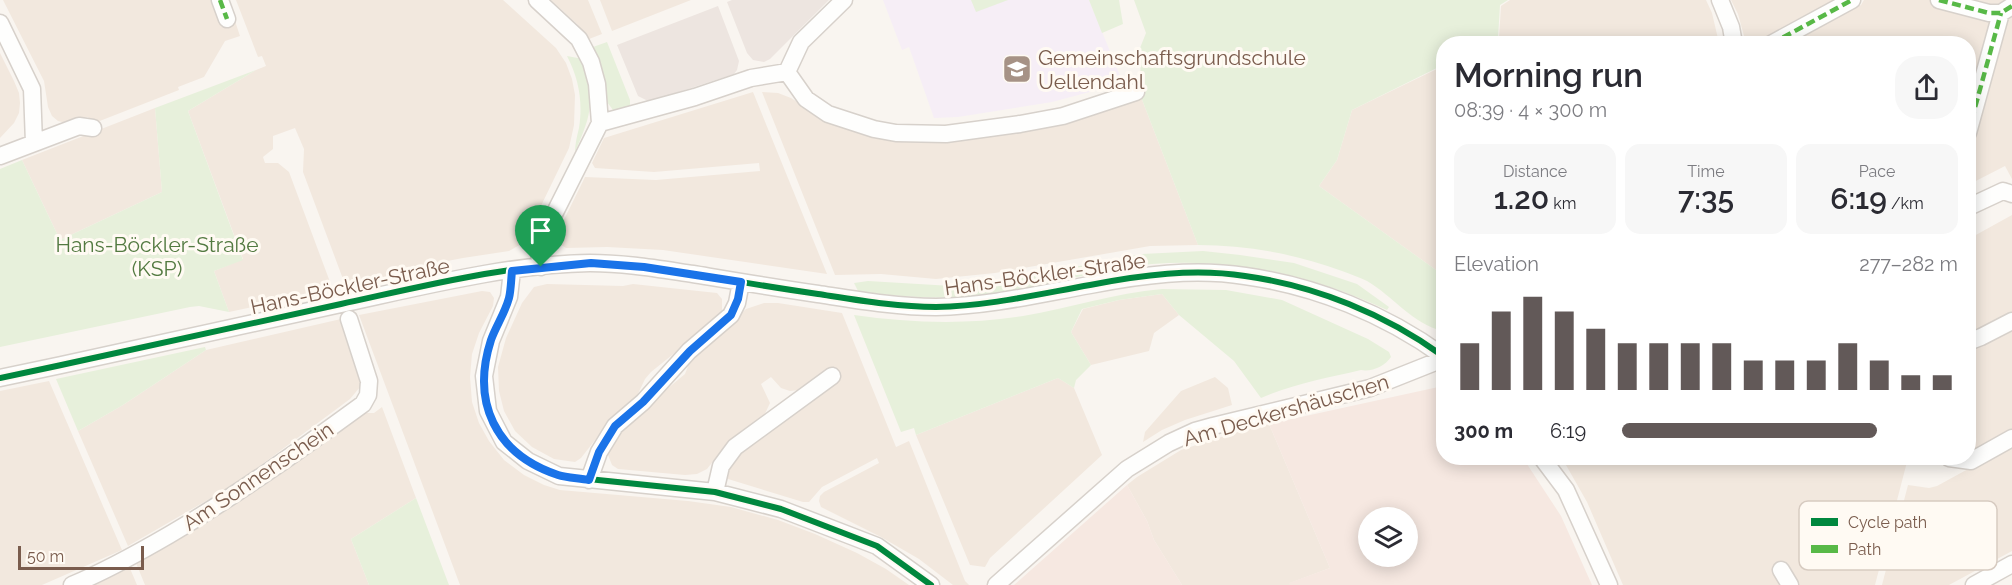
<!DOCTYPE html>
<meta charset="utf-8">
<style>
body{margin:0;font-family:Raleway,sans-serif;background:#f7f7f7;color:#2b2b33;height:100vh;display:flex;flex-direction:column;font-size:22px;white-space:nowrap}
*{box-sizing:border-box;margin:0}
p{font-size:20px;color:#7c7c81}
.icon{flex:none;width:33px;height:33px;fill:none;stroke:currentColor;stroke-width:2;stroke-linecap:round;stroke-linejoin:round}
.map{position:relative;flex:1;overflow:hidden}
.details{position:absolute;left:1436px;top:36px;width:540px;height:429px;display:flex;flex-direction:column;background:#fff;border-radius:24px;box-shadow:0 3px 15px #0003}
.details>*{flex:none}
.fabs{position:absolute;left:1358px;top:507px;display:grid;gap:12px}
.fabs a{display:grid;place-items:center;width:60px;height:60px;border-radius:50%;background:#fff;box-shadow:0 3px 15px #0003;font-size:30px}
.scale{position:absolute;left:18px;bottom:15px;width:126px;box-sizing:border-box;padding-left:6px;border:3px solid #7a5c4d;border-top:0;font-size:16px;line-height:21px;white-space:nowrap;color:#7a5c4d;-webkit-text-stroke:4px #fffaf3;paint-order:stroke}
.pin{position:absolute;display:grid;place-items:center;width:51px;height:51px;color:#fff;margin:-62px -26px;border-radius:50% 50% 50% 0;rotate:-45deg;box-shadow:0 0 6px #0007}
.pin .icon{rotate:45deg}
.round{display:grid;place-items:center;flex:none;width:63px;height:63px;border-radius:24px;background:#f7f7f7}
.head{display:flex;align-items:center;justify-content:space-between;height:102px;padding:0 18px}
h1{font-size:33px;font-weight:600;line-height:45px}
.stats{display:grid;grid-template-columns:repeat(3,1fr);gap:9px;height:102px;padding:6px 18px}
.stats div{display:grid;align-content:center;border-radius:15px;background:#f7f7f7;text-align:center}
.stats b{font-size:30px;font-weight:600}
.stats small{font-size:16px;font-weight:400}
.stats p{font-size:16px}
.chart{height:168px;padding:12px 18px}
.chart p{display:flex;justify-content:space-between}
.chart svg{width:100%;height:108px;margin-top:6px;stroke:#625958;stroke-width:6}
ul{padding:0 18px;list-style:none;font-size:20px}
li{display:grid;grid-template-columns:96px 72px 1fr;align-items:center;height:45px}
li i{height:15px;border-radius:8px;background:#625958}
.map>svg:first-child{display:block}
</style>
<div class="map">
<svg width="2012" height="585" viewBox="0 0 2012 585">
<rect width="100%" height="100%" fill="#f9f5f0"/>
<path fill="#f2e8de" d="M3 0H214L221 26 235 21 240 36 225 41 204 77 178 87 179 90 92 124 88 117 66 123 58 121 52 116 48 107 44 81Z
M236 0H503L556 48 566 63 572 79 575 95 574 125 569 148 523 243 509 251 463 258 410 268 411 273 346 287 303 172 304 149 295 128 273 136V149L263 157 265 163H278L289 172 333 290 229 312 214 271 243 259 188 111 256 70 266 66 262 56 258 57Z
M551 0H588L602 34 589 39 577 24Z
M600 0H691L612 31Z
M1510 0H1706L1712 13 1719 43H1488L1499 38 1501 6Z
M1731 0H1841L1761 44 1746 43 1738 14Z
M1864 0H2012V179L2005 166 1968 185V44H1790L1861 5Z
M0 53 14 81 19 93 20 103 19 113 14 123 0 138Z
M1443 66V275L1319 186 1337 160 1352 110Z
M753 92 827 274 663 250 607 247 566 248 558 243V232L585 177 656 180 760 171 759 163 654 172 595 168 592 163 604 138Z
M762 92 778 93 791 98 827 121 901 139 1141 97 1198 245 1150 246 995 273 936 279 881 274 835 275Z
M155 108 162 192 60 240 22 160Z
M2012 215V316L1976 331 1968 329V258L1974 236Z
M547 284 623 286 633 284 717 293 722 299V315L651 372 645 379 635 400 606 426 581 458 575 462 554 459 532 447 515 431 504 411 499 391 498 367 506 338 522 303 534 287Z
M482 291 490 292 494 298 493 306 479 333 472 354 470 377 472 402 479 423 489 441 504 460 524 475 544 485 560 490 688 501 731 507 778 520 815 534 857 553 886 569 909 585H460L359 315Z
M1162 294 1179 315 1154 333 1149 351 1091 365 1071 332 1083 309 1119 300Z
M764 303H778L842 313 896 447 909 441 965 581 969 585H953L919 559 881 537 821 507 819 501 820 496 824 492 879 463 877 458 822 487 809 502H803L728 479 726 472V465L799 390 790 391 781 388 771 377 761 384 770 403 762 420 722 450 707 469 697 474 685 475 618 469 612 465 608 455 611 444 619 429 685 374 692 356 746 309Z
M341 319 361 370 360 387 350 399 237 483 128 546 78 431 123 405 206 350Z
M2012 329V432L1968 455V353Z
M1215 377 1228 388 1232 405 1185 420 1162 430 1143 442 1145 432 1181 391Z
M1058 378 1074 388 1102 455 990 558 985 567 970 565 916 435Z
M49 381 122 550 42 585H0V391Z
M382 407 416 498 351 539 369 585H145L136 563 195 529 272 479 360 413H374Z
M1269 424 1330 568 1290 583V585H1182L1154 540 1147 521 1127 485 1137 477 1181 450 1246 429Z
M2012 445V551L1949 585H1882L1908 485 1929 488 1937 486Z
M1562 458H1908L1875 585H1623L1587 502Z
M129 566 137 585H89Z"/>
<path fill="#f6e8e1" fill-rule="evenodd" d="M1443 386V458H1523L1561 516 1592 585H1290L1289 583 1330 568 1269 424ZM1368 518H1407V556H1368Z
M1127 485 1147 521 1154 540 1182 585H1014Z"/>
<path fill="#ede5e0" d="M732 0H829L770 59 764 62 753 60 747 53 727 2Z
M718 6 739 61 737 70 734 74 654 100 648 101 638 96 617 45Z"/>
<path fill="#f6eef6" d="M883 0H1089L1123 83 1052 102 958 117 934 118 909 47 902 50Z"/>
<path fill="#e7f0db" d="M971 0H1008L976 12Z
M1089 0H1119L1123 24 1102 33Z
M1134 0H1508L1500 5 1498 38 1487 43 1443 44V65L1352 110 1337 160 1319 186 1443 275V331C1412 324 1393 296 1367 281 1359 277 1350 274 1342 271 1296 254 1246 245 1198 245L1141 97 1140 48 1146 33Z
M607 42 630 100V107L620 112 613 110 607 102 593 47Z
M567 56 583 59C594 101 593 111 575 152 575 144 577 136 579 128 583 102 579 79 567 56Z
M256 70 188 111 243 260 214 271 229 312 199 306 190 307 0 347V169L22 160 60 240 162 192 155 108Z
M1203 251 1240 255 1294 263 1357 284 1389 307 1387 310C1312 275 1236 258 1152 264 1096 269 1042 288 986 295 944 300 900 297 858 291L854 283 868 281 952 286 991 283 1142 254Z
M1162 289 1226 290 1282 300 1368 339 1389 352 1391 357C1385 366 1372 372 1361 370 1327 378 1293 384 1261 398L1234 361 1179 315 1162 294 1119 300 1082 309 1071 332 1091 365 1076 380 1074 388 1058 378 916 435 914 428 901 432 854 315C910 323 967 325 1023 316 1070 308 1115 293 1162 289Z
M205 347 206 350 123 405 78 431 56 379Z
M416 498 449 585H369L351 539Z"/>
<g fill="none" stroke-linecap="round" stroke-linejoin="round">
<g stroke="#d7d1cb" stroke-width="19">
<path id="minor" d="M220 0 227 19
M537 0 579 39 591 62 597 84 600 123 538 246 541 267
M1720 0 1731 27 1734 44
M1939 0 1989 13H2001L2012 6
M0 23 32 89 34 143
M1771 44 1852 0
M787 72 806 99 828 114 874 129 896 133 946 134 1020 124 1063 116 1136 92
M600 123 695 97 751 78 787 72 801 42 844 0
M1968 133 2001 13
M0 156 79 126 93 128
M1973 205 2003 191 2012 194
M512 271 509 297 491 341 484 376 488 411 504 442 528 461 559 476 715 492 781 509 877 546 931 585
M1968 342 1981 337 2012 321
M0 378C114 354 228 329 341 304 420 287 510 264 590 263 625 263 659 269 693 274 735 281 776 288 818 294 857 300 897 307 936 307 989 306 1039 294 1090 285 1141 275 1194 268 1245 276 1316 286 1385 314 1443 356
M1542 458 1566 490 1609 585
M1949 458 1971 461 2012 438
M589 480 599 452 615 426 643 402 689 351 731 315 737 303 741 282
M715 492 721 466 735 447 832 376
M1781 570 1790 585
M72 585C106 571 138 553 169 535 237 495 300 450 363 404L368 395 369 381 349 319
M996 585 1127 469 1169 443 1195 431 1213 426 1370 388 1443 359
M1974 585 2012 564"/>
</g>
<use href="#minor" stroke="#fefefd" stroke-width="16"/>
<path stroke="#58b947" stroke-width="4.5" stroke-dasharray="9 4.5" stroke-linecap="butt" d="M220 0 227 19
M1939 0 1989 13H2001L2012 6
M1771 44 1852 0
M1968 133 2001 13"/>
<g stroke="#fffaf3" stroke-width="10">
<path id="cycleway" d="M512 271 509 297 491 341 484 376 488 411 504 442 528 461 559 476 715 492 781 509 877 546 931 585
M0 378C114 354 228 329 341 304 420 287 510 264 590 263 625 263 659 269 693 274 735 281 776 288 818 294 857 300 897 307 936 307 989 306 1039 294 1090 285 1141 275 1194 268 1245 276 1316 286 1385 314 1443 356"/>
</g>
<use href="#cycleway" stroke="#00873e" stroke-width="6"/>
</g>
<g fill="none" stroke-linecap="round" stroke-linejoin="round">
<g stroke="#fff" stroke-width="12">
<path id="route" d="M591 263 644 267 741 282 738 299 731 315 690 351 643 402 615 426 599 452 589 480C579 478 567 478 558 475 495 454 471 402 491 340 496 326 505 313 509 298 511 290 511 280 512 271Z"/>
</g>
<use href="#route" stroke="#1a73e8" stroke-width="8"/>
</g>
<defs>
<g id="school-square" transform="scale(1.5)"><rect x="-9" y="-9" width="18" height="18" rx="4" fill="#a69286" stroke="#fffaf3"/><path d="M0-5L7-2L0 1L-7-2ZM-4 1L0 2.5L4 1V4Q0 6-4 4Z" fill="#fff"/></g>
</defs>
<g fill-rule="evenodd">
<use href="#school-square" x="1017" y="69"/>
</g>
<g text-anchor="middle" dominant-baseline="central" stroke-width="6" stroke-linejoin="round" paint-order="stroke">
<g font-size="21" fill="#7a5c4d" stroke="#fffaf3" text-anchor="start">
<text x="1038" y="57">Gemeinschaftsgrundschule<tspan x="1038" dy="24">Uellendahl</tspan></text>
</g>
<g font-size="21" fill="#537a41" stroke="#fffaf3">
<text x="157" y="244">Hans-Böckler-Straße<tspan x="157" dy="24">(KSP)</tspan></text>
</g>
<g font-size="21" fill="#7a5c4d" stroke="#fffaf3">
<text transform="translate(1045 274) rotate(-8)">Hans-Böckler-Straße</text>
<text transform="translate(350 286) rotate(-12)">Hans-Böckler-Straße</text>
<text transform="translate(1286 410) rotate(-16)">Am Deckershäuschen</text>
<text transform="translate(258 476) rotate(-34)">Am Sonnenschein</text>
</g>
</g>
<rect x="1799" y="501" width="198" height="69" rx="9" fill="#fffaf3" stroke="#d7cbc1" stroke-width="1.5"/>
<rect x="1811" y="518" width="27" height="8" fill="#00873e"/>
<rect x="1811" y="545" width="27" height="8" fill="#58b947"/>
<g font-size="16" fill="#7a5c4d">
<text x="1848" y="528">Cycle path</text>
<text x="1848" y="555">Path</text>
</g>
</svg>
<div class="fabs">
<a><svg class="icon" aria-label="layers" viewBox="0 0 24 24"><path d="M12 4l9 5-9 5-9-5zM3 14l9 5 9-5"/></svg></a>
</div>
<div class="scale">50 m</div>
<div class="pin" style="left:541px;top:267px;background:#1e9e55"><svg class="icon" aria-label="arrive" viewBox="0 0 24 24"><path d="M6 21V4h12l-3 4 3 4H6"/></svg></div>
<section class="details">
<div class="head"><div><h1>Morning run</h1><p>08:39 · 4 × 300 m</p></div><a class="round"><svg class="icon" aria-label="share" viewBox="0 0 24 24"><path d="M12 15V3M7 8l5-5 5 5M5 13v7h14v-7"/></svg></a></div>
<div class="stats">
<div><p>Distance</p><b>1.20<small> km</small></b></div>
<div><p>Time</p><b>7:35</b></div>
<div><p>Pace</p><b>6:19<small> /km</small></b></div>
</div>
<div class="chart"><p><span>Elevation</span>277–282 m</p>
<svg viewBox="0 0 160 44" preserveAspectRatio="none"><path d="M5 44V25M15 44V12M25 44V6M35 44V12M45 44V19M55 44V25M65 44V25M75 44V25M85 44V25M95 44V32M105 44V32M115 44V32M125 44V25M135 44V32M145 44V38M155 44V38"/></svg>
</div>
<ul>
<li><b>300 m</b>6:19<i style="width:76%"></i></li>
</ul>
</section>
</div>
